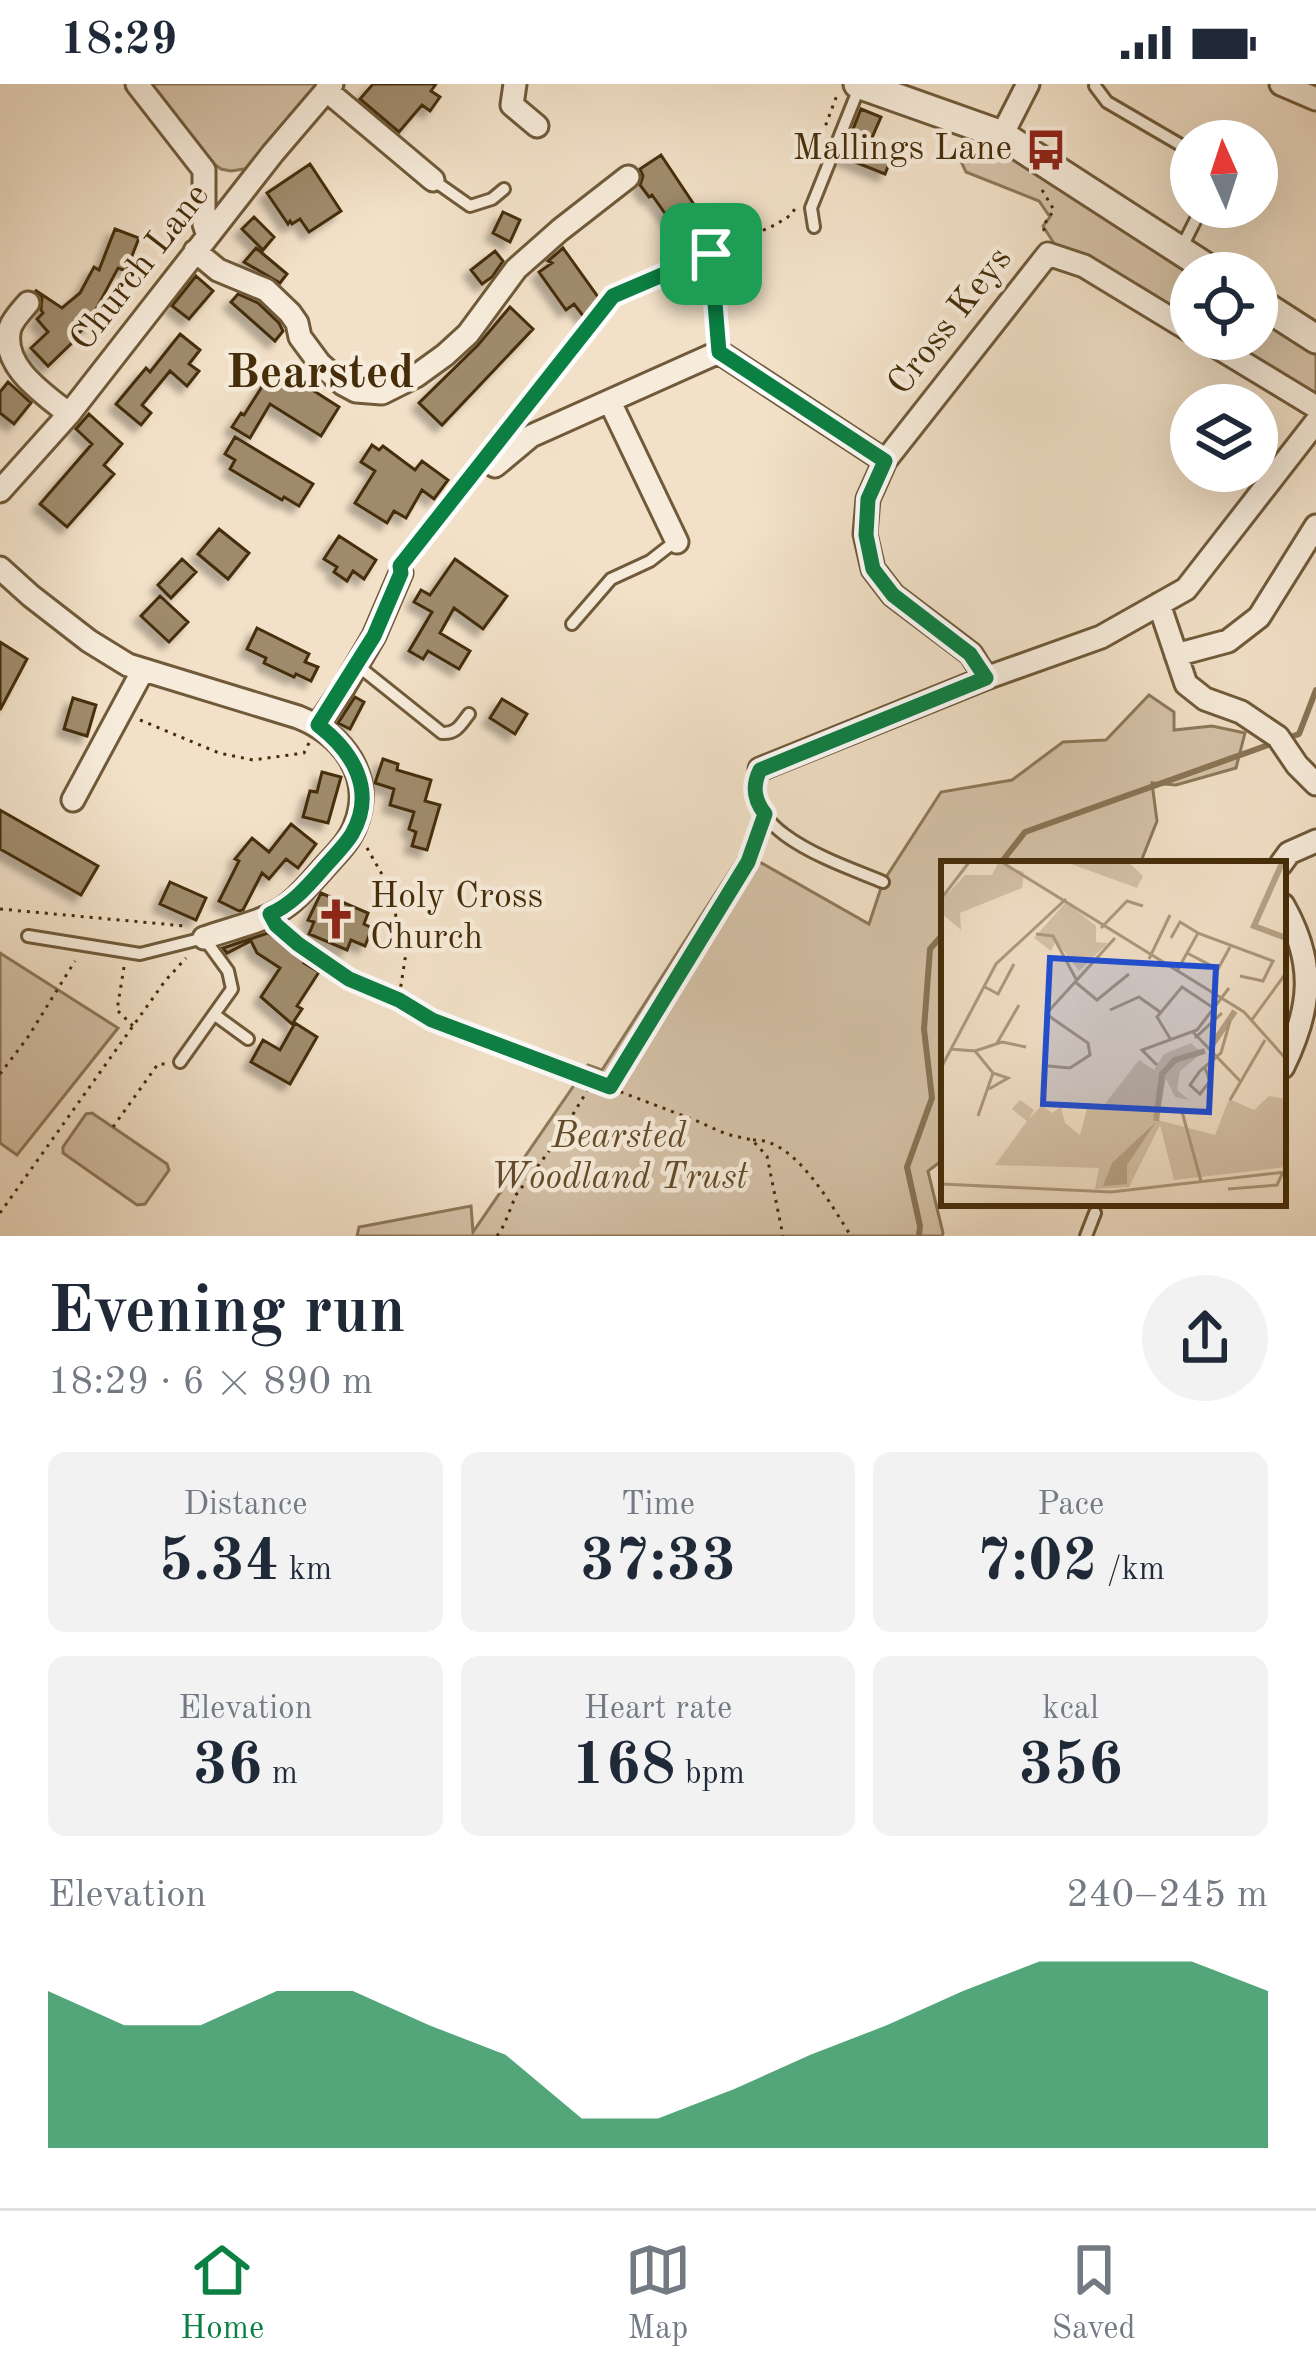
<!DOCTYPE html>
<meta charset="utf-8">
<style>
body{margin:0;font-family:"Old Standard TT",serif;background:#f2f2f3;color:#1f2937;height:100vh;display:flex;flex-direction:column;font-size:45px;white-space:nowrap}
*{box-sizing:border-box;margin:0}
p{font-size:39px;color:#747a83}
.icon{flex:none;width:66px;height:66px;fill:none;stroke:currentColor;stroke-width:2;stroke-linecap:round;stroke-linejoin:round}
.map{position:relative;height:1152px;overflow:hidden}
.side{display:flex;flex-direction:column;background:#fff;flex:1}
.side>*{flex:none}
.needle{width:78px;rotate:357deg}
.controls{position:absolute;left:1170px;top:36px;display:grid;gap:24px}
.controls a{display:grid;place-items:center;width:108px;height:108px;border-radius:50%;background:#fff;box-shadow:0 12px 48px #0002;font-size:60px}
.pin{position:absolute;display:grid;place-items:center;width:102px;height:102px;color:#fff;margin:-51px;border-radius:24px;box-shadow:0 6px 18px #0006}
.round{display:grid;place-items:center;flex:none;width:126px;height:126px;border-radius:63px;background:#f2f2f3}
.overview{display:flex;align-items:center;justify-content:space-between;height:204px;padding:0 48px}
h1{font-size:66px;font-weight:700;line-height:90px}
.stats{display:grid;grid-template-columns:repeat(3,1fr);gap:18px;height:204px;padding:12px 48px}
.stats div{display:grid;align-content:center;border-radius:18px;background:#f2f2f3;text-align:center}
.stats b{font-size:60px;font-weight:700}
.stats small{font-size:33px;font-weight:400}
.stats p{font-size:33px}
.chart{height:336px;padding:24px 48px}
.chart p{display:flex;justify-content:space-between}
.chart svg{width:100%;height:216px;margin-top:12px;fill:#0b8043;opacity:.7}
.status{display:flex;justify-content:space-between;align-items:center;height:84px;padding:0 60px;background:#fff;direction:ltr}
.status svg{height:33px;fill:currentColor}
.menu{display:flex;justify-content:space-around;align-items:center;height:168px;border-top:3px solid #e0e1e3;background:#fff;font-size:33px;color:#747a83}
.menu a{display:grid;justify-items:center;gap:6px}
.menu .selected{color:#0b8043}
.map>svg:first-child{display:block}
</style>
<div class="status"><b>18:29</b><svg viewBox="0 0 49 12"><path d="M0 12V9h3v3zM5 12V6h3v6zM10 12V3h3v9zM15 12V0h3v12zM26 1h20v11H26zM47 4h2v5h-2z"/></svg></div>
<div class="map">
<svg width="1316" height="1152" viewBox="0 0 1316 1152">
<defs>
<filter id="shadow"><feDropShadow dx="-7" dy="7" stdDeviation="3" flood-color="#0004"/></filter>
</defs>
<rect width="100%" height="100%" fill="#f2e1c8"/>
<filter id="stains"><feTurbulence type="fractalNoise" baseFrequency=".00167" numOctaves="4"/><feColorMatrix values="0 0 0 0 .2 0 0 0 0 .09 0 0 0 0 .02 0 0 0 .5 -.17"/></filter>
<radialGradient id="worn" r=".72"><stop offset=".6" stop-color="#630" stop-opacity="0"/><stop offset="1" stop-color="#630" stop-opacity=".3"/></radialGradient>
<path fill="#d5c2a8" stroke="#8d7858" stroke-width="3" d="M148 0H327L250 84 231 87 221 85 206 74Z
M968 51 1053 98 1191 190V240L1057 164 1043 142 1050 133 1039 117 966 88 958 71Z
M1257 232 1316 270V316L1215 255H1257Z
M1149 611 1174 628V646L1212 642 1245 649 1236 684 1176 701 1152 699 1157 737 1140 780H944V1075L928 1087 943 1149 942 1152H357L359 1143 471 1122 473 1148 588 981 602 986 742 768 869 840 883 798 941 708 1012 696 1063 658 1106 656Z
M0 869 118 944 17 1071 0 1059Z
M92 1029 167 1080 169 1086 145 1120 137 1121 63 1069V1063L86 1030Z"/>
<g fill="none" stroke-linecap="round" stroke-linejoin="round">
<path stroke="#897455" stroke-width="6" d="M1000 780 1025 748 1299 650 1316 606
M919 1152 920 1142 907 1083 932 1014 924 945 930 865 944 849"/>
</g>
<path fill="#9f8b6c" stroke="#452d09" stroke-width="3" filter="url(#shadow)" d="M373 0H436L431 7 440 13 430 27 422 21 399 48 360 15Z
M861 25 881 33 871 56 895 65 885 90 842 73Z
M661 71 711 146 688 162 652 111 649 113 640 101 643 92 640 85Z
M310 80 341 127 309 148 300 135 292 140 290 137 288 140 267 109Z
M503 128 520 136 510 158 493 149Z
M254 133 274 153 263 166 242 145Z
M115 145 139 154 126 187 118 184 94 229 97 233 74 253 76 255 48 282 31 264 48 248 37 235 43 229 41 226 42 213 35 206 62 224 80 209 94 183 99 186Z
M256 164 287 190 280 199 244 178Z
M563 164 603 220 584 233 574 220 566 226 539 188 552 179 548 177Z
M495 167 503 177 492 193 482 200 471 186Z
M196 192 213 207 189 235 172 222Z
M238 210 258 219 279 239 283 247 275 257 231 218Z
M510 223 533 245 442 341 419 319 478 261Z
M180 250 200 266 189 280 199 287 187 302 170 287 142 321 151 329 141 341 116 320 146 284 150 288Z
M275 282 339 323 321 352 270 320 250 354 232 343 241 329 244 331Z
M8 298 31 319 14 340 0 329V308Z
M89 330 122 360 104 381 114 390 67 443 40 420 92 360 76 345Z
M235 353 313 400 299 422 284 413 282 416 230 385 235 376 225 370Z
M372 361 379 366 383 362 415 386 422 377 448 396 434 415 422 406 406 434 394 427 387 439 355 419 375 387 361 378Z
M219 445 249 469 228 495 198 470Z
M339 452 376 476 364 495 353 487 347 497 334 488 337 483 324 475Z
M182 475 196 488 171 514 158 501Z
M455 475 507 512 483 545 454 524 440 549 470 567 459 585 428 567 423 575 409 567 432 528 414 518 421 506 430 511Z
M160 512 188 538 169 558 141 532Z
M257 544 309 570 305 578 318 583 311 597 296 590 294 593 264 579 266 574 247 565Z
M0 558 27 575 0 626Z
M355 613 364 618 350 645 338 639Z
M73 614 96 621 87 652 64 645Z
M502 615 527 630 515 650 490 634Z
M383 675 398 680 397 686 431 696 425 717 440 721 427 766 412 762 416 748 409 745 414 728 390 721 394 705 375 699Z
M322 688 341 693 328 739 303 733 310 707 317 708Z
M0 726 98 782 81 811 0 765Z
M291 740 316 760 298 784 286 775 269 795 262 789 243 826 239 827 219 817 239 777 235 775 252 754 269 768Z
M170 798 206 814 196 836 160 820Z
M321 809 368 829 364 840 372 844 365 862 351 856 347 866 309 850 314 838 308 836Z
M268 849 307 874 304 879 319 888 297 922 302 925 292 940 261 913 280 884 257 869 251 857 227 869 223 864Z
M295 939 317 953 290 1000 251 978 263 956 280 966Z"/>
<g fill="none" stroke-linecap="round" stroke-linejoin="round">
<g stroke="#705a39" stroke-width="16">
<path id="service" d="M1095 2 1107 18 1191 67
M433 96 470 122 492 115 504 105
M814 143 811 124 859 4
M1182 163 1202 123
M572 540 611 495 650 477 668 463
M357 581 442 649C457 650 461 640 469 630
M760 685C732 747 841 780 883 798
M28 852 140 870 204 854 228 887 232 905 180 978
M215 931 248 955
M1086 1152 1095 1129"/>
</g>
<g stroke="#705a39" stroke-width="27">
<path id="minor" d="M137 0 204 86V140L208 152
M515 0 512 21 537 42
M1281 0 1316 15
M326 6 433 96
M1002 51 1028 0
M195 167 218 186 266 206 290 229 297 239 300 253 320 280 343 300 356 307 382 309 416 292 445 271 468 250 516 185 560 146 628 93
M28 219C22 226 13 235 10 244 0 282 44 310 69 330
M1204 255 1316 323
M610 318 677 458
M495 382 531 352 719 268 885 377
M0 407 69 330 273 69 332 0
M0 484 31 512 89 557 128 581 298 633C343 651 375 692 355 742 349 759 333 773 322 786 310 799 297 816 282 825 259 839 229 845 204 854
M1159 520 1186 600 1205 615 1241 628 1278 653 1297 681 1316 700
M1176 571 1228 557 1259 533 1316 442
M986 594 971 570 893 511 873 485 865 450 868 415 885 377 1048 170 1084 182 1191 247
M318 641 344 603 374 552 401 489
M760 685 986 594 1101 553 1186 505 1316 338
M73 716 142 588
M1281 780 1289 769 1316 757
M1283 821C1316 879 1312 923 1283 983"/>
</g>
<g stroke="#705a39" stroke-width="33">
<path id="tertiary" d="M858 0 1002 51 1215 189
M1257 217 1316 255"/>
</g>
<path stroke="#452d09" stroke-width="3" stroke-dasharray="3 6" stroke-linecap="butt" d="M813 75 837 11
M1042 106 1054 126 1043 142 1045 150
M711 172 718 246
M507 344 613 212 775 141 791 131 796 123
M407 472 475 385
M140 636 219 669 253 676 304 669 309 659
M367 764 383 792 405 860 406 869 399 914
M0 825 185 842
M281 846C328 888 380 904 432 936L697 1037 726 1050 752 1056 767 1072 783 1152
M124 883 117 926 133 942
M0 990 28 953 75 877
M609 1003 747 778 758 749
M113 1043 158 980H167
M753 1056C795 1054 831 1121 851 1152
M0 1129 165 897 186 874
M497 1152 504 1141 516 1111 556 1058 592 999"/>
<use href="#service" stroke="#f7ecdb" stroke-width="10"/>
<use href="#minor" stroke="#f7ecdb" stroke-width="21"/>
<use href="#tertiary" stroke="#f7ecdb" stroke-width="27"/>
</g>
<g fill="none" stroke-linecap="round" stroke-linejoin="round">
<g stroke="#fff" stroke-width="24">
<path id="route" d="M711 170 719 268 885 377 868 415 866 451 873 485 893 511 970 570 986 594 760 686C752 702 754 716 765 730L748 778 610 1003 432 936 399 916 349 895 298 860 276 841 270 830C291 821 306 804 321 787 331 775 344 763 352 750 377 706 352 667 318 641L374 552 401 489 400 482 613 212Z"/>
</g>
<use href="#route" stroke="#0b8043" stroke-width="15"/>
</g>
<defs>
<g id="bus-bare" transform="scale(3.24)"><path d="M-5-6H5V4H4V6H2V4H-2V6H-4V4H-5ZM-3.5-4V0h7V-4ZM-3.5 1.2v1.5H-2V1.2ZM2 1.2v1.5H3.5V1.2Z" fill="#8f2418" stroke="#f7ecdb" stroke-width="2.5" paint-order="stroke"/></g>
<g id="church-bare" transform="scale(3.24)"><path d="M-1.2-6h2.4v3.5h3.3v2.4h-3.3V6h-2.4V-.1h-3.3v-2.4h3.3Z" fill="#8f2418" stroke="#f7ecdb" stroke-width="2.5" paint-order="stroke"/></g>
</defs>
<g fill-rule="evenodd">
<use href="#bus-bare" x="1046" y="66"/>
<use href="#church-bare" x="336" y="835"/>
</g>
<g text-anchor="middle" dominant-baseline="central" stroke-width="9" stroke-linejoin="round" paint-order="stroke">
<g font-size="36" fill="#452d09" stroke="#f7ecdb" text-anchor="end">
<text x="1012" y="66">Mallings Lane</text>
<text x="370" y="814" text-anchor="start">Holy Cross<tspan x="370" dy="41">Church</tspan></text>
</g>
<g font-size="36" fill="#452d09" stroke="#f7ecdb">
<text transform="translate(141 184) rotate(-52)">Church Lane</text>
<text transform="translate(951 238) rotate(-52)">Cross Keys</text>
</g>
<g font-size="36" font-style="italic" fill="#624b29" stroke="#f7ecdb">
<text x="619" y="1054">Bearsted<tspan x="619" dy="41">Woodland Trust</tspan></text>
</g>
<g font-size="48" font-weight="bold" fill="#452d09" stroke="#f7ecdb">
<text x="320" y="290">Bearsted</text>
</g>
</g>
<g transform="translate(941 777)">
<rect width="345" height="345" fill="#f2e1c8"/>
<path d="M122 0H186L202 15 196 27ZM57 2 83 11 81 27 19 52 20 69 0 52V40L24 14H51ZM125 41 155 65V81L167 82 138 110 115 80 110 90 93 77ZM250 182 261 192 239 210 236 229 248 239 234 236 225 218 217 259 274 274 288 238 313 249 328 235 345 238V306L233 319 219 264 188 326 154 328 158 307 54 304 86 260 71 248 79 239 93 249 88 258 101 244 111 252 120 246 124 262 139 274 147 244H163L198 199 213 209 223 193Z" fill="#d5c2a8"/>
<path d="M215 261 186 304V323L162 325 171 302Z" fill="#b7a487"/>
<path fill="none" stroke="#b7a487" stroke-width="6" d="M342 0 313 65 345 77M271 184 294 150M215 260 221 213 234 199 264 190"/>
<path fill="none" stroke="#ad997c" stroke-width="3" d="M59 0 303 151 345 198M0 38 29 0M160 67 186 40 202 45M95 73 112 75 135 118M230 77 239 61 257 72M246 92 277 108 289 86M208 98 229 54M236 110 257 72 332 100 322 120 299 115M133 120 156 139 188 113M42 125 57 133 73 103M169 149 198 136 219 151M310 160 345 112M252 171 300 221M254 177 281 152M230 179 216 156 241 126 274 148M56 182 78 144M9 188 34 190 52 212 37 255M34 190 61 181 85 186M216 204 201 189 256 169 288 127M107 205 129 207 149 194 147 182 105 153 174 77M0 207 55 103 125 38M264 207 269 220 259 233 249 224 259 210 280 192 289 160M48 228 67 217 52 212M289 239 324 179M240 247 260 320M0 323 170 331 345 311M287 328 336 324 342 311"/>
<path fill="#1d4ed8" fill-opacity="0.15" stroke="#1d4ed8" stroke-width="6" d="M109 97 275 106 268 251 102 243Z"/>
<rect width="345" height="345" fill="none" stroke="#452d09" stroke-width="6"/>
</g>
<rect width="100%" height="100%" filter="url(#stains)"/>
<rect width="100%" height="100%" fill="url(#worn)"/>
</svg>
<div class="controls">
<a><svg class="needle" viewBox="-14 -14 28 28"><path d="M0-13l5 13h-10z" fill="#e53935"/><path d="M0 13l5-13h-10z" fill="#747a83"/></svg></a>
<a><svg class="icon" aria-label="locate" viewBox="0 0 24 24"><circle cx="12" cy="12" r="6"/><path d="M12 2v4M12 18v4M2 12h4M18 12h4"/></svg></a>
<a><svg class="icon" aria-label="layers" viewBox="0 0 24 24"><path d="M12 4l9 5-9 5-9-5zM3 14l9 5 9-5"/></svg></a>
</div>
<div class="pin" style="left:711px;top:170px;background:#1e9e55"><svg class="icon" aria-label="arrive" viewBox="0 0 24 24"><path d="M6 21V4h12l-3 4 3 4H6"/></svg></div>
</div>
<section class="side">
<div class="overview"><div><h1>Evening run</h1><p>18:29 · 6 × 890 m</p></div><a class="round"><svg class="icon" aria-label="share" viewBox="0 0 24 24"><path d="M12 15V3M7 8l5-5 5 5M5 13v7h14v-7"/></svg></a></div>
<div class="stats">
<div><p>Distance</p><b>5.34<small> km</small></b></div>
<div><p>Time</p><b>37:33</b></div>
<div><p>Pace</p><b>7:02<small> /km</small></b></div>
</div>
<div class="stats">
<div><p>Elevation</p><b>36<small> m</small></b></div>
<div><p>Heart rate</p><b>168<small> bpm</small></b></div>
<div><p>kcal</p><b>356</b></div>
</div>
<div class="chart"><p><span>Elevation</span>240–245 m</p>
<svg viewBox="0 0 160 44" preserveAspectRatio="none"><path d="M0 44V12L10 19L20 19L30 12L40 12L50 19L60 25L70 38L80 38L90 32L100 25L110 19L120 12L130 6L140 6L150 6L160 12V44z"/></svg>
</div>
</section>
<nav class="menu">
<a class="selected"><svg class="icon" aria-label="home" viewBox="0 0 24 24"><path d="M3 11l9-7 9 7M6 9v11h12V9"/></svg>Home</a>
<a><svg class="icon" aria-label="map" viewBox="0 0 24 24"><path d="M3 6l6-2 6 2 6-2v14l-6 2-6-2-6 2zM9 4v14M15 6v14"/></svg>Map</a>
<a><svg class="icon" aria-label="saved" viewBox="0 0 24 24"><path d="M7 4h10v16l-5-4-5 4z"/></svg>Saved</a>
</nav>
